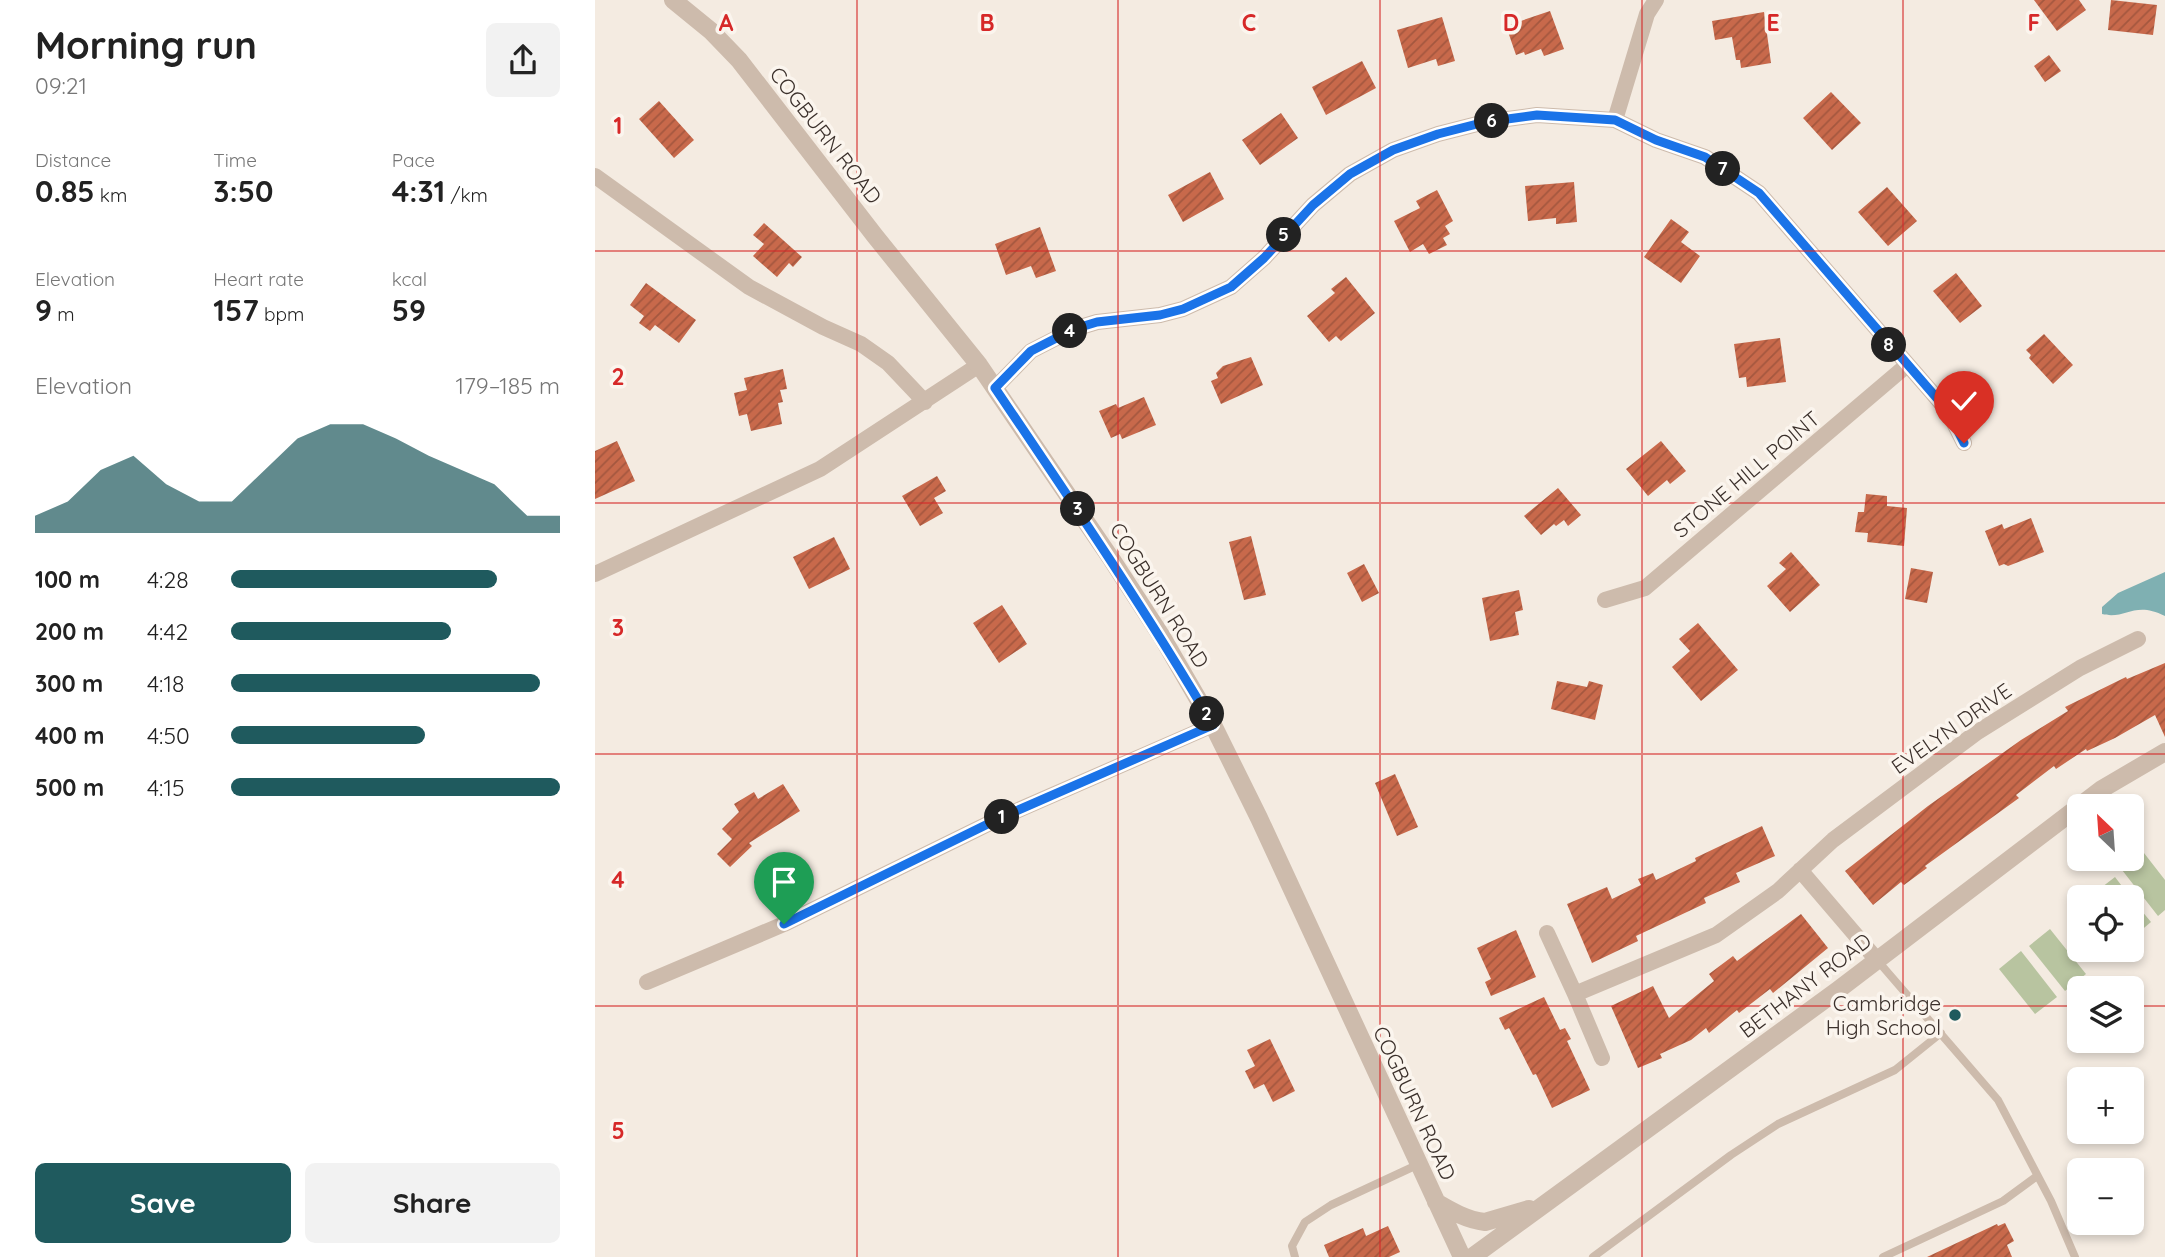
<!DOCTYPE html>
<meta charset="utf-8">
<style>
body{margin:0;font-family:Quicksand,sans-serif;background:#f2f2f2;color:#222;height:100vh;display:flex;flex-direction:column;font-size:26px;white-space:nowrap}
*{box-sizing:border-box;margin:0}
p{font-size:23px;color:#767676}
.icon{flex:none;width:38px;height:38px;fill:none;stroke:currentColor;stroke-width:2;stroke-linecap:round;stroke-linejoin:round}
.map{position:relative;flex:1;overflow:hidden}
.drawer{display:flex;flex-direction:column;background:#fff;width:595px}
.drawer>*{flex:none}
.needle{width:46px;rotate:335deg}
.fabs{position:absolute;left:1472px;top:794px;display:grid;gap:14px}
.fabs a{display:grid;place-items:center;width:77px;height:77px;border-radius:10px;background:#fff;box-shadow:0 4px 10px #0003;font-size:35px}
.pin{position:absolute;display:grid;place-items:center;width:60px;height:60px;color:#fff;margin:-72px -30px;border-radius:50% 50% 50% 0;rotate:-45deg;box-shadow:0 0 7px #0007}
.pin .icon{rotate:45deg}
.km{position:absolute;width:35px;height:35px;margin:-18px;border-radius:50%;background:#222;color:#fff;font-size:19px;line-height:35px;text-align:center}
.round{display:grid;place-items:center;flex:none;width:74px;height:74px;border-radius:10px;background:#f2f2f2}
.headline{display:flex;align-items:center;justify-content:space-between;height:119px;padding:0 35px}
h1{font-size:38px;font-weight:700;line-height:52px}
.figures{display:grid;grid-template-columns:repeat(3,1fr);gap:10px;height:119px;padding:7px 35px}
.figures div{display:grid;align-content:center}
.figures b{font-size:30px;font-weight:700}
.figures small{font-size:19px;font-weight:400}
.figures p{font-size:19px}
.chart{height:196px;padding:14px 35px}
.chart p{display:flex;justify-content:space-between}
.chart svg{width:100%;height:126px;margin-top:7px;fill:#1f5a5e;opacity:.7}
.button{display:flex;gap:14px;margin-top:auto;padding:14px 35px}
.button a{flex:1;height:80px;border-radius:10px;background:#1f5a5e;color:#fff;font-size:28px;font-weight:700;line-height:80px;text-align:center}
.button a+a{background:#f2f2f2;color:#222}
ul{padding:0 35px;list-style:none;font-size:23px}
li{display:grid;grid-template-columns:112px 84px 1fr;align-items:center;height:52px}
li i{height:18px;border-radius:9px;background:#1f5a5e}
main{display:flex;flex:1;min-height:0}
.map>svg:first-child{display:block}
</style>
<main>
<section class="drawer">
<div class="headline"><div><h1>Morning run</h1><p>09:21</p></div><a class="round"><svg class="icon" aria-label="share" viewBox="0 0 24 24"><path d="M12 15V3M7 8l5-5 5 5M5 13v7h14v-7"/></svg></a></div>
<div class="figures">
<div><p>Distance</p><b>0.85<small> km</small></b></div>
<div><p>Time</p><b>3:50</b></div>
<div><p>Pace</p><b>4:31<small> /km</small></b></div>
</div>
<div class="figures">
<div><p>Elevation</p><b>9<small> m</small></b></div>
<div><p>Heart rate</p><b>157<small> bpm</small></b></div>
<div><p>kcal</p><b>59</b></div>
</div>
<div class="chart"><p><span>Elevation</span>179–185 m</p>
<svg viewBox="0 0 160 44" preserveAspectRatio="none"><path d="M0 44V38L10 33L20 22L30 17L40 27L50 33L60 33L70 22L80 11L90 6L100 6L110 11L120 17L130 22L140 27L150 38L160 38V44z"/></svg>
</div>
<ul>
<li><b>100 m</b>4:28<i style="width:81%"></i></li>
<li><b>200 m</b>4:42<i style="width:67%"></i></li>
<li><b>300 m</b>4:18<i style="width:94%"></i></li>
<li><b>400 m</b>4:50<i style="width:59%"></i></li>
<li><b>500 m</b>4:15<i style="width:100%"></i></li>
</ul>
<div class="button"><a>Save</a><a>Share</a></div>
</section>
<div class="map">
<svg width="1570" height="1257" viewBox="0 0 1570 1257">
<defs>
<pattern id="building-hatch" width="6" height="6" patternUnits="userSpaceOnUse" patternTransform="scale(1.75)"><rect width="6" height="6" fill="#c8694b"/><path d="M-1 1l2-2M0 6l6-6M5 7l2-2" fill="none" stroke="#a4573f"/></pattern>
</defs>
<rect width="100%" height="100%" fill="#f4ebe1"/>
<path fill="#b8c4a0" d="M1549 853 1570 880V910L1563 916 1527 870Z
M1520 877 1536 898H1501L1498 894Z
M1536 898 1556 922 1537 938H1536Z
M1455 929 1491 974 1470 991 1434 946Z
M1426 951 1462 997 1440 1014 1404 969Z"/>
<path fill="#7fb0b2" d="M1570 572V616C1539 600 1531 620 1507 614V607L1523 593Z"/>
<path fill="url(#building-hatch)" d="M1439 0H1484L1491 10 1462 31Z
M1516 0 1562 5 1558 35 1513 30Z
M955 11 969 49 949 56 946 49 930 55 929 52 921 55 911 26Z
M1169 12 1176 63 1146 68 1145 60H1141L1137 37 1120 40 1117 21Z
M847 17 860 61 843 66 841 59 813 68 802 30Z
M1454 55 1466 71 1450 82 1439 66Z
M767 61 781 88 731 115 717 87Z
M1236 92 1266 123 1237 150 1208 118Z
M64 101 99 140 79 158 44 119Z
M686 113 703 138 665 165 647 140Z
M615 172 629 199 588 222 573 195Z
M979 182 982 222 961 224V218L933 221 930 186Z
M1292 187 1322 221 1293 246 1263 212Z
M842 190 858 221 850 226 855 234 848 238 852 245 834 254 828 244 815 252 799 221 825 208 821 201Z
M1076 219 1094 232 1086 242 1105 256 1086 283 1049 257Z
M169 223 207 257 198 267 194 263 182 277 158 256 169 244 158 235Z
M445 227 461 271 441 278 436 266 411 275 400 244Z
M1361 273 1387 306 1365 323 1338 291Z
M751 277 780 313 746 341 741 336 734 342 712 316 740 293 736 289Z
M51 283 101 320 84 343 60 325 55 331 44 323 49 316 35 305Z
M1449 334 1478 365 1458 384 1434 358 1436 355 1431 350Z
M1185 338 1191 382 1152 387 1151 377 1144 378 1139 344Z
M656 357 668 385 626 404 616 381 623 378 621 373 628 366Z
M188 369 192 389 185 390 188 402 183 403 187 424 156 431 152 414 144 416 139 393 152 390 149 378Z
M549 397 561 425 527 439 525 434 516 438 504 411 521 404 523 408Z
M22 441 40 481 0 499V451Z
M1066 441 1091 471 1075 484 1072 480 1053 496 1031 469Z
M342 476 351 491 339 498 348 513 325 526 307 496Z
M963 488 986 515 973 526 969 520 961 526 959 524 946 535 929 516Z
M1271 494 1292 496V506L1312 508 1309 546 1272 542 1273 533 1260 532 1263 512H1269Z
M1436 518 1449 552 1413 566 1409 564 1404 566 1390 531 1407 524 1409 529Z
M656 536 671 595 649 600 634 542Z
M239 537 255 569 214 589 198 557Z
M1196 552 1225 585 1195 612 1172 586 1191 569 1184 563Z
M769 564 784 593 767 602 752 573Z
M1316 568 1338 572 1332 603 1310 599Z
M924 590 928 610 920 612 924 635 895 641 887 598Z
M407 605 432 644 404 663 378 623Z
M1103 623 1143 670 1106 701 1077 667 1095 651 1084 639Z
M1570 663V737L1560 715 1520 738 1492 751 1491 749 1461 769 1459 766 1421 795 1424 798 1330 866 1332 868 1309 885 1306 882 1278 905 1250 871 1333 806 1426 740 1473 711 1470 707 1531 677 1532 679Z
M962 681 992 687 994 681 1008 685 1000 720 956 709Z
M800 774 823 827 802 836 780 783Z
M188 784 205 811 154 843 157 846 135 867 122 854 137 839 127 829 144 812 139 804 159 792 163 799Z
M1167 826 1180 856 1141 873 1145 882 1109 898 1111 903 1041 936 1043 941 997 963 972 904 1012 887 1017 899 1046 885 1043 879 1058 873 1061 880 1101 861 1100 858Z
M1206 914 1233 948 1178 993 1175 989 1144 1013 1142 1010 1114 1033 1111 1028 1096 1040 1065 1054 1067 1058 1043 1068 1016 1006 1058 986 1074 1018 1119 981 1114 974 1138 956 1142 961Z
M921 930 941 977 896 996 890 982 896 979 882 948Z
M949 997 965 1030 970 1028 976 1039 972 1041 995 1090 957 1108 941 1074 938 1075 914 1028 910 1030 904 1018Z
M675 1039 700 1091 678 1102 669 1084 659 1089 650 1071 660 1066 652 1050Z
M1410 1223 1419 1241 1412 1245 1417 1257H1332L1402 1224 1403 1226Z
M793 1226 805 1252 794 1257H734L729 1245 768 1228 771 1236Z"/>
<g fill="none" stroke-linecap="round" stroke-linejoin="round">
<path stroke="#cdbbac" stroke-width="8" d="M1282 960 1403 1100 1456 1201 1480 1257
M700 1257 697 1246 710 1222 736 1205 822 1165
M998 1257 1136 1155 1183 1124 1300 1070 1346 1033
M1288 1257 1408 1201 1442 1176"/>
<path stroke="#cdbbac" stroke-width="16" d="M1020 120 1052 14 1061 0
M0 176 154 287 228 327 266 344 293 363 330 402
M400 388 436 351 479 329 502 322 565 315 588 309 636 287 669 258 718 205 755 174 798 150 843 134 890 122 942 115 1020 120 1061 140 1110 157 1164 193 1353 411 1369 443
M0 574 225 469 384 365
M1010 600 1050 588 1311 366
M1205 870 1282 960
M952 933 980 994 1007 1058
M52 982 189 924 405 818 618 725
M980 994 1121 935 1183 891 1238 840 1381 733 1485 668 1543 639"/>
<path stroke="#cdbbac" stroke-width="18" d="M78 0 116 31 144 60 280 236 384 365 517 560 567 637 618 725 664 818 867 1257
M841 1202C856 1211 872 1220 890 1222L934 1209
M877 1257 1243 990 1507 789 1570 752"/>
</g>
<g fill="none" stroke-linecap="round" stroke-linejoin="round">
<g stroke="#fff" stroke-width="14">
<path id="route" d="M189 924 405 818 618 725C550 609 475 499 400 388L436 351 479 329 502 322 565 315 588 309 636 287 669 258 718 205 755 174 798 150 843 134 890 122 942 115 1020 120 1061 140 1110 157 1164 193 1353 411 1369 443"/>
</g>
<use href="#route" stroke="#1a73e8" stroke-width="9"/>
</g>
<path fill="none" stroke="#d62828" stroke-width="2" stroke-opacity="0.55" d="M262 0V1257M523 0V1257M785 0V1257M1047 0V1257M1308 0V1257M0 251H1570M0 503H1570M0 754H1570M0 1006H1484M1536 1006H1570"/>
<circle fill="#1f5a5e" stroke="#fbf5ee" stroke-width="2.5" cx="1360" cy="1015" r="7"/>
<g text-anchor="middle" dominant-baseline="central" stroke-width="7" stroke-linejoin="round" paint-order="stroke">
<g font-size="21" fill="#3b302b" stroke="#fbf5ee">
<text transform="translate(231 135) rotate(52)">COGBURN ROAD</text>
<text transform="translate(1151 474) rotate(-40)">STONE HILL POINT</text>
<text transform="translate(565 595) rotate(58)">COGBURN ROAD</text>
<text transform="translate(1356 728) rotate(-35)">EVELYN DRIVE</text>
<text transform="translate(1210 985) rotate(-37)">BETHANY ROAD</text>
<text transform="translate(820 1103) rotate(65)">COGBURN ROAD</text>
</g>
<g font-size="21" fill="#3b302b" stroke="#fbf5ee" text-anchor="end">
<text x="1346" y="1003">Cambridge<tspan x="1346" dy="24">High School</tspan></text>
</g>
</g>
<g font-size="23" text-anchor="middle" font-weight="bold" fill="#d62828" stroke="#fbf5ee" stroke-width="7" stroke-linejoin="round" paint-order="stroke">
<text x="131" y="31">A</text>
<text x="392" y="31">B</text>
<text x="654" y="31">C</text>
<text x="916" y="31">D</text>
<text x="1178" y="31">E</text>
<text x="1439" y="31">F</text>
<text x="23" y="134">1</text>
<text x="23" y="385">2</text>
<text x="23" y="636">3</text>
<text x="23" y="888">4</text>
<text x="23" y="1139">5</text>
</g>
</svg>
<div class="fabs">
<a><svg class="needle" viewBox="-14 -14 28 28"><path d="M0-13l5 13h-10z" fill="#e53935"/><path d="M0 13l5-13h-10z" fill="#767676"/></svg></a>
<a><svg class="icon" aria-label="locate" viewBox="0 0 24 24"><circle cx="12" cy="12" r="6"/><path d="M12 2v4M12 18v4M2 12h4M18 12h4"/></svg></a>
<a><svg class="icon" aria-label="layers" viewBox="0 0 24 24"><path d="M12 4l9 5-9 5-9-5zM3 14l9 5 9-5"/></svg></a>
<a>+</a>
<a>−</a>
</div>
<div class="pin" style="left:189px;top:924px;background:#1e9e55"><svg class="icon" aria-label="arrive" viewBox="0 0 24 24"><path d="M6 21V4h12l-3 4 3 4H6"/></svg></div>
<div class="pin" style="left:1369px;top:443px;background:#d93025"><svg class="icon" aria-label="check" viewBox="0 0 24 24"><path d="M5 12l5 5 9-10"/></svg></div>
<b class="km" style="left:407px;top:817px">1</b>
<b class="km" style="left:612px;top:714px">2</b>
<b class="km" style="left:483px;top:509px">3</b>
<b class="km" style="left:475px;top:331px">4</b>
<b class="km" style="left:689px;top:235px">5</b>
<b class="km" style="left:897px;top:121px">6</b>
<b class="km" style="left:1128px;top:169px">7</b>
<b class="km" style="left:1294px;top:345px">8</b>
</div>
</main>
